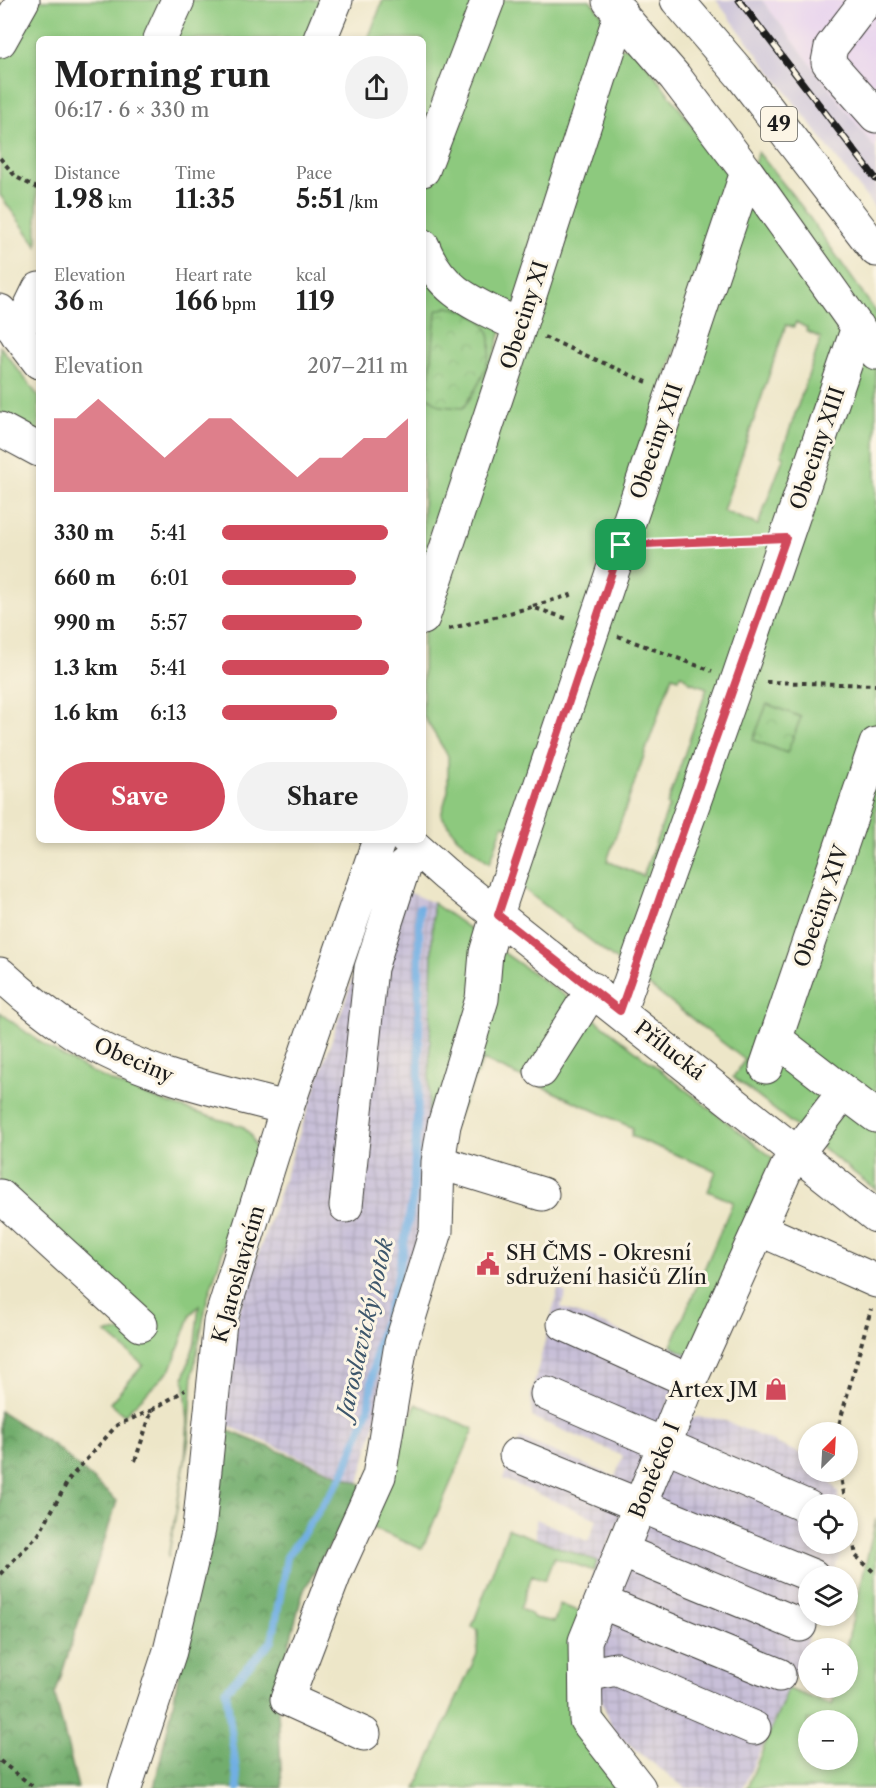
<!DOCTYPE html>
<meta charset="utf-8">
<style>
body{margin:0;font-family:"Libre Caslon Text",serif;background:#f2f2f2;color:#222;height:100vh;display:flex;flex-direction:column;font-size:22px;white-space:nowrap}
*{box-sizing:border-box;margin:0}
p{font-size:20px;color:#767676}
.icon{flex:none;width:33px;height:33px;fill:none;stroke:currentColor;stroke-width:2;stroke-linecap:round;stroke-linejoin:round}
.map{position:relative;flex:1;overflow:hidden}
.drawer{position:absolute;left:36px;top:36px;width:390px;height:807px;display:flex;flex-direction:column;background:#fff;border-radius:9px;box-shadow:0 3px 9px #0003}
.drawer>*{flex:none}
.needle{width:39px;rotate:24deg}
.fabs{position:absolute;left:798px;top:1422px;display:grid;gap:12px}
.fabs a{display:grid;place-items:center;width:60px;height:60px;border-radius:50%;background:#fff;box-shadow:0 3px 9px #0003;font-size:30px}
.pin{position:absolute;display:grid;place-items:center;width:51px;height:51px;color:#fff;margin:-26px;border-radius:12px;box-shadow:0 3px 9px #0006}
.round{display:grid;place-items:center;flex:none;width:63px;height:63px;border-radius:32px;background:#f2f2f2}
.headline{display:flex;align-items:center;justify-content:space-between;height:102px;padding:0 18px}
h1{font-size:33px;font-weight:700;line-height:45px}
.stats{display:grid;grid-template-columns:repeat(3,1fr);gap:9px;height:102px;padding:6px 18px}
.stats div{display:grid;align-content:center}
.stats b{font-size:26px;font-weight:700}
.stats small{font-size:16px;font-weight:400}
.stats p{font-size:16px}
.chart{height:168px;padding:12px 18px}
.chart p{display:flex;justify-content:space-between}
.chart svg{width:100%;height:108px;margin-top:6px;fill:#d1495b;opacity:.7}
.action{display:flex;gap:12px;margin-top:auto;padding:12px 18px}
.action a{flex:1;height:69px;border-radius:36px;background:#d1495b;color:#fff;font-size:24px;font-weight:700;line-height:69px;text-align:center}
.action a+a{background:#f2f2f2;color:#222}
ul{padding:0 18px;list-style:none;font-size:20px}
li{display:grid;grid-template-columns:96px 72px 1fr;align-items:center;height:45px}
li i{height:15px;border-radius:8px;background:#d1495b}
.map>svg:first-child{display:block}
</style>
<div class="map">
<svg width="876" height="1788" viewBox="0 0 876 1788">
<defs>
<pattern id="industrial-grid" width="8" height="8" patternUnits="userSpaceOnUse" patternTransform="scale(1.5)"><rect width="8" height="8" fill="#c8bfd8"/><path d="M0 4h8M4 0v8" fill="none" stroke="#aba4b9"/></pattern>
<pattern id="forest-crowns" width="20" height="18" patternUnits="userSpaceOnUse" patternTransform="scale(1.5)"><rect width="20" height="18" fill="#72ad6d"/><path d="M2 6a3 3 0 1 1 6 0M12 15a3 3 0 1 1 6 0" fill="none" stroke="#5d8c59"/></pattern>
<pattern id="park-crowns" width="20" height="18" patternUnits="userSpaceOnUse" patternTransform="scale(1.5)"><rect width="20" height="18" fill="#8dc97e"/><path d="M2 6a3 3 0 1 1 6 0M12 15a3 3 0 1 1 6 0" fill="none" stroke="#79ac6c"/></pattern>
</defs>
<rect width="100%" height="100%" fill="#fcf5e5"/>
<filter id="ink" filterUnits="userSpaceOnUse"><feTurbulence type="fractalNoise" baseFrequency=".0167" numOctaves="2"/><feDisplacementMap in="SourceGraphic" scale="12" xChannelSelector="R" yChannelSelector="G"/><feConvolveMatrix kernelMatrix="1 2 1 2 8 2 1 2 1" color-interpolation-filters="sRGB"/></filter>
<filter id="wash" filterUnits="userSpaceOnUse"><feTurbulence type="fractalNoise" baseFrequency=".008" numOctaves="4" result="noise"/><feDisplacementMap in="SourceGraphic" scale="24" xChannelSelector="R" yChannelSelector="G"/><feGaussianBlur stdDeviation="1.35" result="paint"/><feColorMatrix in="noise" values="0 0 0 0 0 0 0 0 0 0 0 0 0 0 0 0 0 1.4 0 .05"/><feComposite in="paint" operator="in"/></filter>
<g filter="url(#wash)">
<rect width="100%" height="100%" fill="#ede6c8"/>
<path fill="#e7d2ef" d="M762 0H876V150Z"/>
<path fill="url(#industrial-grid)" d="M386 882 433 903 428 1130 417 1264 359 1483 218 1421 238 1313Z
M558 1289 566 1293 561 1307 642 1340 645 1334 644 1340 669 1350 671 1346 689 1355 580 1611 597 1561 536 1538V1519L588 1541 597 1519 503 1479 520 1438 615 1477 623 1456 532 1417 531 1396Z
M698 1417 721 1419 801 1454 808 1459V1472H822L838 1492 839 1504H808V1544H843V1548L832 1576H808V1616H817L787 1692 743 1788H685L614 1733 585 1656 687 1420Z"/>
<path fill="#c8bfd8" d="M716 0H762L876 150V210Z"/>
<path fill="#8dc97e" stroke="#54724d" stroke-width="1.5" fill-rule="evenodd" d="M35 0H171L152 39H39L37 246 0 195V59Z
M186 0H330L314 39H168Z
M383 0H480L423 154V39H368Z
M493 0H590L604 17 516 305 479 298 423 232 425 180Z
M633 46 733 180 513 828 503 825 490 863 457 837 441 815 448 791V756L423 715V637L613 53 614 50Z
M758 152 802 207 876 312V1190L733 1077 745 1060 516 883ZM796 322 807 328 806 331 821 338 781 455 784 456 758 525 723 511 786 325 794 327ZM681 674 690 682 707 688 667 805 669 806 643 876 607 861 672 676 679 678Z
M423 268 502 328 423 599Z
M0 346 39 397V443L0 422Z
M433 903 564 995 773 1158 689 1355 671 1346 733 1202 708 1191 716 1171 631 1136 633 1128 483 1060 449 1135 428 1130Z
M0 1012C76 1075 148 1099 242 1126L250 1134 256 1147 207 1300 193 1373 189 1438 168 1558 185 1460 188 1421 184 1377 195 1342 199 1306 191 1314 171 1369 124 1415 110 1403 143 1365 106 1333 124 1331 0 1187Z
M416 1404 474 1429 422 1549 365 1525Z
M876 1519V1788H747L788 1689 832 1705 837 1688H848L846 1648ZM808 1720H848V1760H808Z
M508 1529 597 1561 594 1571 554 1557 545 1580 532 1575 520 1609 531 1614 534 1618 554 1622 560 1604 580 1612 579 1633 620 1788H416L477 1654 478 1630 472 1627Z"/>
<path fill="url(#forest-crowns)" stroke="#476444" stroke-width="1.5" d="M0 1411 55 1446 117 1501 55 1695 78 1788H0Z
M224 1429 364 1485 303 1592 277 1690 282 1788H154L173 1704Z"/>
<path fill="url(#park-crowns)" stroke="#54724d" stroke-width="1.5" d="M447 307C514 315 490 371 463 408L441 406 425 395 431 366 436 311Z
M767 704 801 717 787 753 753 740Z"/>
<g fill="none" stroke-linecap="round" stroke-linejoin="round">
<path stroke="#71afe3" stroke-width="8" d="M238 1788 226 1690 272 1641 287 1557 343 1475 368 1410 377 1347 397 1280 413 1197 419 1080V908"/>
</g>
</g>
<g filter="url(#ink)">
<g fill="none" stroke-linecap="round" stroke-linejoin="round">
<g stroke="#3b3a36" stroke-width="35">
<path id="minor" d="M867 0 831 47 828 62 876 116
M609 1 675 77 747 172 876 353
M160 39 178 0
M320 39 336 0
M0 41 23 0
M423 170 488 0
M423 246C441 294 478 305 520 326
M0 311 39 362
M17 334 39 289
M0 429 39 450
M423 618 520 326 621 12
M407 840 445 874 876 1216
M0 974C24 996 49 1016 76 1034 139 1074 216 1090 287 1108
M620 1010 737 681 858 327
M777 1040 844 1092
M766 1067 876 744
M541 1071 593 989
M542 1194 438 1162 444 1125 482 999 486 953 502 899 747 172
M0 1196 141 1325
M346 1206 371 968 404 866
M759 1229 876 1281
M564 1324 690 1381
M547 1394 808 1507
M516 1455 813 1576
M622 1551 800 1625
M601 1602 779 1675
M586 1675 616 1669 754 1728
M364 1734 287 1699 335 1573 379 1476 401 1344 436 1231 438 1162
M125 1788 170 1651 199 1529 220 1322 287 1108 379 840
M639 1788 586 1720 585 1641 690 1381 788 1165 844 1092 876 1116"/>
</g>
<g stroke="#3b3a36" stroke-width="35">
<path id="major" d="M677 0 742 76 876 250"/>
</g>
<path stroke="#3b3a36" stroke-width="4" stroke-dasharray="4.5 4.5" stroke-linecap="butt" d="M0 158 16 177 39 189
M544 337 647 382
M652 543 756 539
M533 606 574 594
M449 629 532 607 568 619
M618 636 712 671
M766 682 876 685
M837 1432 871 1309
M135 1461 152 1410 185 1390
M840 1472 846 1504
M848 1512 856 1556 876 1574
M0 1574 39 1534 69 1479 117 1425 152 1410
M0 1761 35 1788"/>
<use href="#minor" stroke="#fff" stroke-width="33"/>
<use href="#major" stroke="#fff" stroke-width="33"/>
<g stroke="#1c1c1c" stroke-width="7">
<path id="rail" d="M739 0 876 179"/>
</g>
<use href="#rail" stroke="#fcf5e5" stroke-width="4.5" stroke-dasharray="14" stroke-linecap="butt"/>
</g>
</g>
<g fill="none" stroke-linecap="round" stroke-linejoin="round" filter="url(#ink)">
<g stroke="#fff" stroke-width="12">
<path id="route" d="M786 538 620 1011 498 915 621 545Z"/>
</g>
<use href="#route" stroke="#d1495b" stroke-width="8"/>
</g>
<defs>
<g id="civic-bare" transform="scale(1.8)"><path d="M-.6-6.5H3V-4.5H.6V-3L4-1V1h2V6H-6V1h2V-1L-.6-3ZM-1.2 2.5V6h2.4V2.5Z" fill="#d1495b" stroke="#fcf5e5" stroke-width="2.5" paint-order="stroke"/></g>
<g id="shop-bare" transform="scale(1.8)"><path d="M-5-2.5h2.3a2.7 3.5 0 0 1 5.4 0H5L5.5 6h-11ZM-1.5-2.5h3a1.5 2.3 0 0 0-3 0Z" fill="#d1495b" stroke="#fcf5e5" stroke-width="2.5" paint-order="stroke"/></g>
</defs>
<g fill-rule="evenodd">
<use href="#civic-bare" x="488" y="1264"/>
<use href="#shop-bare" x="776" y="1389"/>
</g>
<g text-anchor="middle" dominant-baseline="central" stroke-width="6" stroke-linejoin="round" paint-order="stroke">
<rect fill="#fcf5e5" stroke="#5f5d58" stroke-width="1.5" x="761" y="107" width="36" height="34" rx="4.5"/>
<g font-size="20" font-weight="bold" fill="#1c1c1c">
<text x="779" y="124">49</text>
</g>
<g font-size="21" fill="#1c1c1c" stroke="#fcf5e5">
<text transform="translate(524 315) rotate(-72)">Obeciny XI</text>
<text transform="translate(656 441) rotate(-71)">Obeciny XII</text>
<text transform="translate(817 448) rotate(-71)">Obeciny XIII</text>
<text transform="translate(821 906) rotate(-71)">Obeciny XIV</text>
<text transform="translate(670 1050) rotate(38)">Přílucká</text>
<text transform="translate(134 1060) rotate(23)">Obeciny</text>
<text transform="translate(238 1274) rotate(-74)">K Jaroslavicím</text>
<text transform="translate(654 1470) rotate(-68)">Boněcko I</text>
</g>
<g font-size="21" fill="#1c1c1c" stroke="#fcf5e5" text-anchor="start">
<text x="506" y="1252">SH ČMS - Okresní<tspan x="506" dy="24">sdružení hasičů Zlín</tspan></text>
<text x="758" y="1389" text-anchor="end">Artex JM</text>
</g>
<g font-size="22" font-style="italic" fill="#3e576c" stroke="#fcf5e5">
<text transform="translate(365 1328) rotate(-77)">Jaroslavický potok</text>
</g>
</g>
</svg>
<div class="fabs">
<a><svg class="needle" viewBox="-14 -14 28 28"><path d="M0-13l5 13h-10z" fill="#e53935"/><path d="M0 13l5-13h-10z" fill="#767676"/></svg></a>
<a><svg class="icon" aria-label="locate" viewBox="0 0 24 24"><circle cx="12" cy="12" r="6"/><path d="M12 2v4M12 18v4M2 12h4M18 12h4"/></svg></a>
<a><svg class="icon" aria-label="layers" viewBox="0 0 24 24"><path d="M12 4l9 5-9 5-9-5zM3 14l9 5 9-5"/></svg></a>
<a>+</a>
<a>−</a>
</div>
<div class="pin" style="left:621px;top:545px;background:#1e9e55"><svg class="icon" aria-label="arrive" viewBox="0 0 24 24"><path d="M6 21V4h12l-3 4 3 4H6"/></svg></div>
<section class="drawer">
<div class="headline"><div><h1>Morning run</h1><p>06:17 · 6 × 330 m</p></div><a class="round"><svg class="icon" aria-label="share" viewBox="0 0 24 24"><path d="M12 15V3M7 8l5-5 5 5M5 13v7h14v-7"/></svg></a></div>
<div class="stats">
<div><p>Distance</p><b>1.98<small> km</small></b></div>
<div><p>Time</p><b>11:35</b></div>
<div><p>Pace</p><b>5:51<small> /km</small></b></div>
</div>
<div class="stats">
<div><p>Elevation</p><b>36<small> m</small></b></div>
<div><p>Heart rate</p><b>166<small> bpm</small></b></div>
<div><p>kcal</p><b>119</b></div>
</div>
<div class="chart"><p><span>Elevation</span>207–211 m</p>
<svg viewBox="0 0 160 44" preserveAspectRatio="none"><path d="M0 44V14L10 14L20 6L30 14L40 22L50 30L60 22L70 14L80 14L90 22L100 30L110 38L120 30L130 30L140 22L150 22L160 14V44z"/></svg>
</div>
<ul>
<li><b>330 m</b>5:41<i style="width:89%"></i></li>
<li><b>660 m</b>6:01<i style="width:72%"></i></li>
<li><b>990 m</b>5:57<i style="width:75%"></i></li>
<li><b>1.3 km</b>5:41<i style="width:90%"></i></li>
<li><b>1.6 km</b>6:13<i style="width:62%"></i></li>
</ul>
<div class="action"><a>Save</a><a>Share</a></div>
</section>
</div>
